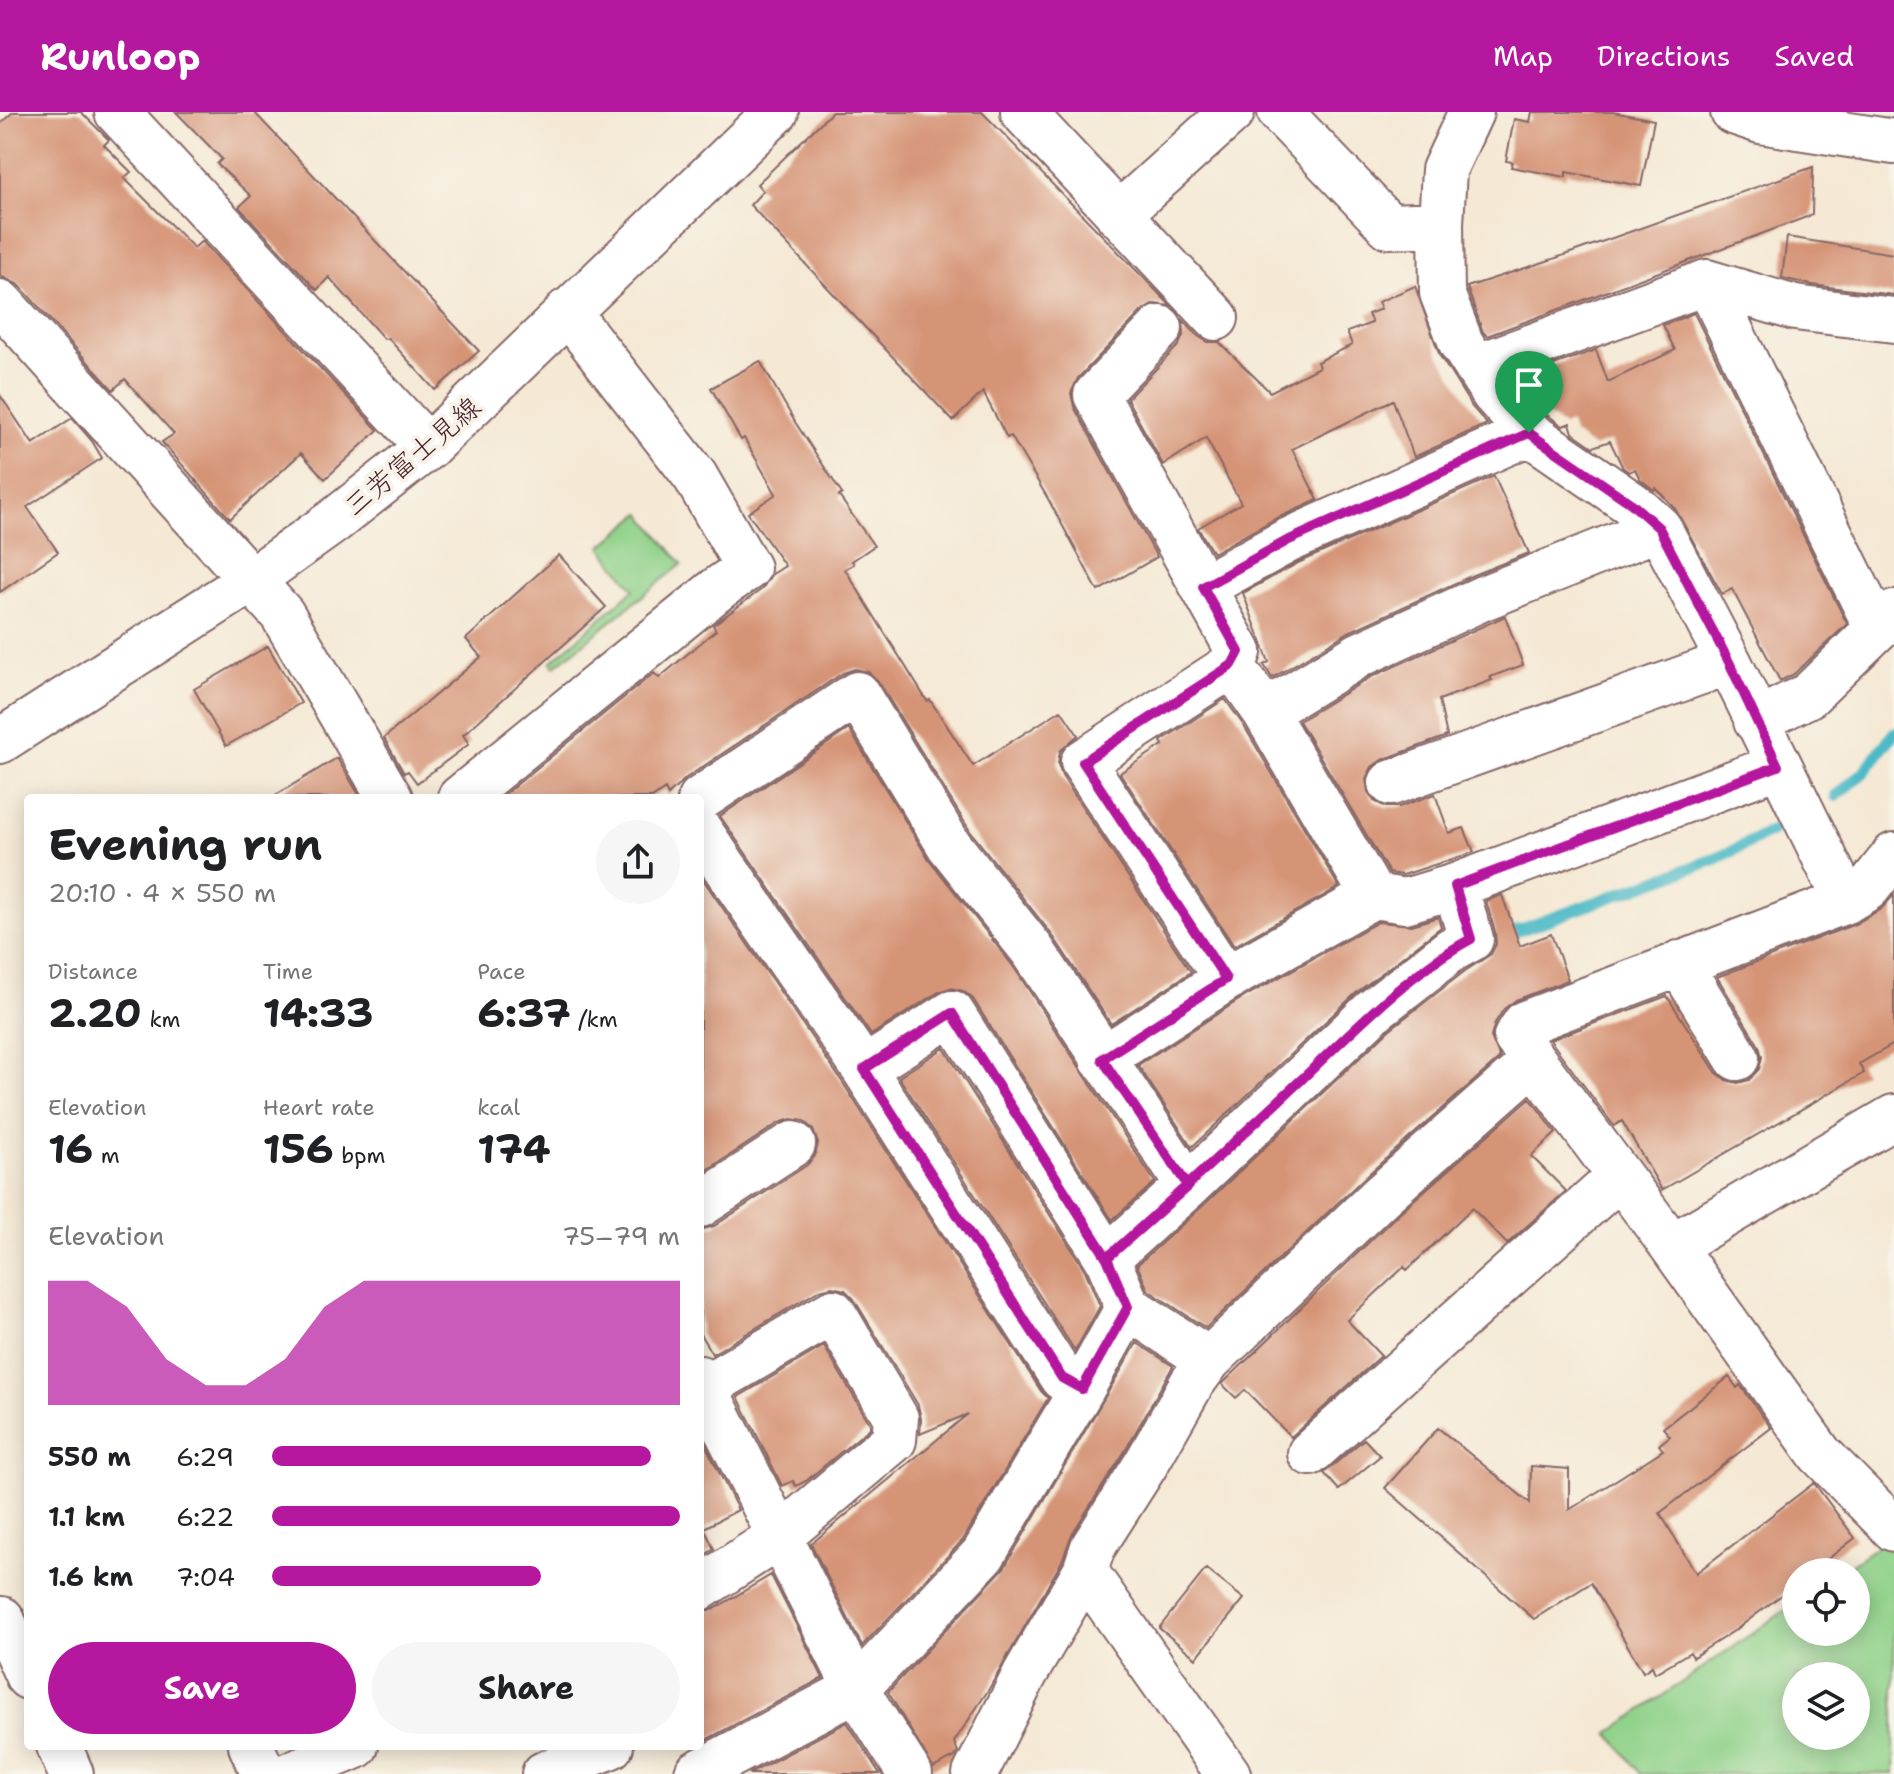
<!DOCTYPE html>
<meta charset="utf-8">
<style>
body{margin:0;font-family:"Shantell Sans","Klee One",sans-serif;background:#f6f6f6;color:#202124;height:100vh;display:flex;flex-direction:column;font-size:30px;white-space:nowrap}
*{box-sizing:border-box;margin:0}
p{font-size:26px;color:#757577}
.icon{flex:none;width:44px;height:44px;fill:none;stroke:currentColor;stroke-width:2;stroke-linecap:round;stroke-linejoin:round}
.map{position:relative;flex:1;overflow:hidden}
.drawer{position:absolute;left:24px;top:682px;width:680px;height:956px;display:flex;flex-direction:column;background:#fff;border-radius:8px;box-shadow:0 4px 20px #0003}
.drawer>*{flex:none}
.controls{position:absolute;left:1782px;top:1446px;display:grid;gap:16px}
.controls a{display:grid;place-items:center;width:88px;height:88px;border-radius:50%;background:#fff;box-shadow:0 4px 20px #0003;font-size:40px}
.pin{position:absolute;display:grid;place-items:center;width:68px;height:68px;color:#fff;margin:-82px -34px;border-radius:50% 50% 50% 0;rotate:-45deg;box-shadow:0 0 8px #0007}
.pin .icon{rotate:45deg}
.round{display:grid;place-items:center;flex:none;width:84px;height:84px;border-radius:42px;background:#f6f6f6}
.headline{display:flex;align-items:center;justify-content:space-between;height:136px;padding:0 24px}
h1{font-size:44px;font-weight:700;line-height:60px}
.figures{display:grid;grid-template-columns:repeat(3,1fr);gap:12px;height:136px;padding:8px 24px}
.figures div{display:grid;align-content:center}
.figures b{font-size:40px;font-weight:700}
.figures small{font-size:22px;font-weight:400}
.figures p{font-size:22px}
.chart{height:224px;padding:16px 24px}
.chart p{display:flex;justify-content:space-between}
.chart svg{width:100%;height:144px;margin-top:8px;fill:#b5179e;opacity:.7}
.primary-button{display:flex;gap:16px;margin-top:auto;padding:16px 24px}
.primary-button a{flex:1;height:92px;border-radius:48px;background:#b5179e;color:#fff;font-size:32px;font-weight:700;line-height:92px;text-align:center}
.primary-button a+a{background:#f6f6f6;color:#202124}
ul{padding:0 24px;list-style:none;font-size:26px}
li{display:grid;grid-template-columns:128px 96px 1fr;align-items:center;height:60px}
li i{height:20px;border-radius:10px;background:#b5179e}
header{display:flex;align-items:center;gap:48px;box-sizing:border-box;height:112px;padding:0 40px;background:#b5179e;color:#fff}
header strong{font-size:38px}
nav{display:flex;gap:44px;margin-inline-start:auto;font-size:28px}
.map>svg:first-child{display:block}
</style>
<header>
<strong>Runloop</strong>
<nav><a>Map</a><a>Directions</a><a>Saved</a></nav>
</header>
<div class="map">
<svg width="1894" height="1662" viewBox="0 0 1894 1662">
<rect width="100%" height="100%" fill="#f7f3e8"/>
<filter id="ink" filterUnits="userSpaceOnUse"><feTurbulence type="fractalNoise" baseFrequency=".0125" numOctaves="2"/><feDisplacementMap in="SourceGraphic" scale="16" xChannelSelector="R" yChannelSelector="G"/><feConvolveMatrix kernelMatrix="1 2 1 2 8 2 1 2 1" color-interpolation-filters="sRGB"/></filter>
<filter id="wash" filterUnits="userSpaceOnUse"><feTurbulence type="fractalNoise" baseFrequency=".006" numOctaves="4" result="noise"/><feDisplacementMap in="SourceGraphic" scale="32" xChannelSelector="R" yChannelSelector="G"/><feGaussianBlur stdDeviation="1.8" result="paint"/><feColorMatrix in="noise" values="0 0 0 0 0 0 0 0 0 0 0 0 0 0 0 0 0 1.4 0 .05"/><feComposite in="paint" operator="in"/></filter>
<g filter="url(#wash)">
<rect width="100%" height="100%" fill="#f5e9d5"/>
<path fill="#90d28a" stroke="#6d785a" stroke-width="2" fill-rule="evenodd" d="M641 401 682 452 554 555 551 550 634 477 601 435Z
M1885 1429 1894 1439V1662H1641L1609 1621 1796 1491V1520H1856V1460H1840ZM1796 1564H1856V1624H1796Z"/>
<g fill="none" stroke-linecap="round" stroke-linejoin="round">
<path stroke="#4dbac7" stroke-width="12" d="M1836 684 1864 660 1894 621
M1503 824 1718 746 1774 718"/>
</g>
<g id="blocks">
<path fill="#d69477" d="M13 0H81L109 28 104 33 131 60 124 66 194 136 202 129 378 318 325 367 301 341 230 407 162 330 174 322 125 267 113 278 19 173 0 164V12Z
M176 0H254L479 239 435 278 388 226 384 227 329 165 317 178 239 95 251 84 217 52 222 47Z
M832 0H982L1171 194 1154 192 1142 199 1078 266 1071 281 1074 295 1157 445 1098 479 1047 385 1011 324 1007 326 983 280 953 309 750 93 763 79 757 72Z
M1532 0H1613L1654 8 1641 74 1566 60V65L1511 55 1513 50 1506 49 1514 7 1530 10Z
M1813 55 1812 103 1487 224 1483 220 1467 175 1556 146Z
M1787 125 1894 142V183L1812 173 1782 166Z
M1415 174 1440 244 1472 295 1487 312 1414 345 1393 288 1292 337 1318 388 1275 407 1213 441 1198 416 1241 391 1206 326 1163 353 1127 287 1179 233 1184 221 1183 208 1198 224 1208 230H1219L1270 280 1319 255 1317 250 1352 233 1347 220 1372 211 1368 202 1381 197 1378 190Z
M1694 201 1847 512 1794 562 1780 569 1732 477 1722 482 1676 398 1656 376 1654 378 1640 367 1635 357 1629 360 1623 356 1610 329 1593 335 1573 321 1570 311 1563 314 1546 302 1514 267 1596 238 1608 270 1675 238 1663 213Z
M760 249 795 310 842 382 839 384 874 434 852 449 854 452 845 457 927 589 930 588 973 654 1061 598 1078 623 1060 639 1058 652 1062 664 1191 860 1111 912 1053 824 970 719 878 569 868 560 855 557 843 561 686 666 668 683 665 677 652 686H500L654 561 659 566 716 518 713 513 762 477 771 463 785 454 748 401 776 382 744 326 741 328 711 276Z
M0 283 33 332 72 306 92 329 102 346 27 395 58 440 0 480Z
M1494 364 1529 441 1473 463 1349 520 1272 566 1264 553 1269 550 1243 481 1298 451Z
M559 443 606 495 463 623 469 632 417 671 408 659 404 661 384 626 481 545 466 527Z
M1505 504 1523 553 1490 565 1492 568 1439 588 1447 624 1382 648 1372 655 1366 667 1368 680 1374 689 1386 695H1399L1435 682 1449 721 1464 716 1474 740 1403 763 1389 761 1299 609 1371 565Z
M268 534 301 591 226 634 194 577Z
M1225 587 1244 614 1339 775 1234 834 1120 661 1163 633 1161 629Z
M849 617 928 746 1013 854 1155 1070 1112 1108 973 887 963 879 950 876 939 880 871 923 720 704Z
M337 646 361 686H271Z
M700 763 843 971 1041 1279 1048 1286 963 1428 862 1534 811 1432 968 1302 920 1322 921 1307 918 1293 854 1187 845 1178 832 1175 820 1178 712 1242 700 1222V1118L714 1114 807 1053 815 1044 818 1031 813 1018 804 1009 791 1007 779 1011 700 1063Z
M1502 783 1520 834 1551 822 1568 868 1516 888 1504 897 1495 911 1491 925 1500 946 1364 1066 1206 1216 1148 1178 1137 1153 1205 1092 1389 918 1465 859 1491 842 1496 832 1495 820 1486 789Z
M1894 783V932L1859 952 1864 961 1662 1078 1622 1009 1614 1014 1550 928 1667 884 1716 960 1726 968 1738 971 1749 968 1759 957 1762 945 1759 934 1717 865 1855 812 1881 797Z
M1438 805 1441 815 1356 881 1192 1035 1138 953 1239 888 1378 810 1412 813Z
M944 936 1085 1158 1100 1194 1075 1239 899 965Z
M1530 986 1556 1021 1531 1044 1566 1079 1507 1132 1472 1096 1407 1158 1404 1155 1347 1208 1381 1244 1291 1325 1245 1278 1236 1286 1222 1272 1398 1102Z
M1137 1231 1173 1254 1125 1339 1072 1422 1062 1449 989 1577 954 1630 958 1640 955 1645 933 1656 888 1580 1004 1456Z
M824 1234 870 1312V1316L806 1369 796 1374 793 1369 782 1374 738 1285Z
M1729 1265 1737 1276 1740 1273 1771 1316 1660 1401 1696 1461 1814 1371 1855 1426 1811 1460H1796V1472L1737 1517 1693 1545 1690 1540 1655 1561 1652 1554 1643 1560 1591 1471 1534 1507 1385 1376 1438 1316 1530 1391 1531 1354 1569 1357V1398L1663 1338 1659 1333 1670 1324 1663 1316Z
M700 1322 738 1398 704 1416 714 1437 700 1446Z
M1364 1327 1380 1344 1339 1378 1324 1361Z
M1206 1457 1244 1487 1196 1546 1159 1516Z
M771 1463 823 1566 700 1631V1501L714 1497Z
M847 1610 880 1662H749Z"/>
</g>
</g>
<g filter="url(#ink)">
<use href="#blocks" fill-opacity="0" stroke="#866666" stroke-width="2"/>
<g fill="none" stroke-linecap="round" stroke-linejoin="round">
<g stroke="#866666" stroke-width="48">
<path id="minor" d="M117 0 428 335
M1023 0 1216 206
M1280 0 1389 114 1441 112
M1471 0 1444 58 1441 112 1442 181 1461 231 1493 281 1529 321 1632 392 1659 416 1729 550 1846 789
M1733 0 1760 9 1894 30
M1118 103 1232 0
M1707 170 1877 517 1894 501
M0 190 282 502 390 686
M1160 216 1096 283 1239 540 1232 553
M1476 255 1707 170 1795 196 1894 208
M1203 475 1287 429 1529 321
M1756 609 1809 583 1877 517
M1391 671 1729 550
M460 686 719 476 748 456 695 364 567 199
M700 687 857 582 949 733 1033 839 1188 1074 1373 899 1451 838 1471 827 1455 774
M1894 743 1868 776 1846 789 1525 911 1516 925 1672 1134 1820 1342 1894 1417
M1373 784 1405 789 1455 774 1778 654
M1679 851 1737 946
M1226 867 1083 650 1232 553 1265 600
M1102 947 1226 867 1373 784 1265 600 1359 543 1483 486 1659 416
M864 957 952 901 1107 1146 1188 1074
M700 1093 793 1032
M1672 1134 1894 1005
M1107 1146 1128 1195 1209 1248
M700 1266 856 1577 910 1662
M1082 1277 1128 1195
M700 1278 833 1200 896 1306 894 1328 780 1424 700 1476
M1310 1341 1619 1065
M1085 1459 1228 1662
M2 1507 28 1565
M59 1634 71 1662
M251 1634 264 1662
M697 1661 856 1577 983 1443 1082 1277 1062 1266 864 957 700 719
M290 1662 356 1634
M544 1662 611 1634
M975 1662 1025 1562 1085 1459 1093 1435 1146 1352 1192 1271 1209 1248 1381 1084 1534 949"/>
</g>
<g stroke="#866666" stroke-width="48">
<path id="major" d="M0 629 253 467 334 409 428 335 776 0"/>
</g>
<use href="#minor" stroke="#fff" stroke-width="44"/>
<use href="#major" stroke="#fff" stroke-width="44"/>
</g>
</g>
<g fill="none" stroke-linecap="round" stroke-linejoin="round" filter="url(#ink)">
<g stroke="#fff" stroke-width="16">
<path id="route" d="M1529 321 1287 429 1203 475 1239 540 1232 553 1083 650 1226 867 1102 947 1188 1074 1107 1146 1128 1195 1082 1277 1062 1266 864 957 952 901 1107 1146C1172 1088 1237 1028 1301 968 1352 919 1408 861 1471 827L1455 774 1778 654 1729 550 1659 416 1632 392 1529 321"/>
</g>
<use href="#route" stroke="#b5179e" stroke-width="10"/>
</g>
<g text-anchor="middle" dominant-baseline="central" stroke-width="8" stroke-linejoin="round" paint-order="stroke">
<g font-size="28" fill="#4a1f2b" stroke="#f7f3e8">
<text transform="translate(412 344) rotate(-40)">三芳富士見線</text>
</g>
</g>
</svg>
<div class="controls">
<a><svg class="icon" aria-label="locate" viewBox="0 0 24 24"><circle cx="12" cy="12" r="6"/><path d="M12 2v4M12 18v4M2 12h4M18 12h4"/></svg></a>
<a><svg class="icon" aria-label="layers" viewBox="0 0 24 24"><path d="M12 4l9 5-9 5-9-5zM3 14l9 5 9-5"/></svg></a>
</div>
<div class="pin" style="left:1529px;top:321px;background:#1e9e55"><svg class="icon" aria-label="arrive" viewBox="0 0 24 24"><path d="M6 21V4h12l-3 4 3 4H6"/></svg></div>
<section class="drawer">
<div class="headline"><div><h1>Evening run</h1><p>20:10 · 4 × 550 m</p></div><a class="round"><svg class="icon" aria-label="share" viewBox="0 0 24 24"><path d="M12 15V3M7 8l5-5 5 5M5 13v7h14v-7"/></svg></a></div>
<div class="figures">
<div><p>Distance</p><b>2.20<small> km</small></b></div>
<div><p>Time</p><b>14:33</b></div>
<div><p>Pace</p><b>6:37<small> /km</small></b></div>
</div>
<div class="figures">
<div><p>Elevation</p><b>16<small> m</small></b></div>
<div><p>Heart rate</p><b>156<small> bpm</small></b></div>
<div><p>kcal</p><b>174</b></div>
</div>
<div class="chart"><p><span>Elevation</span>75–79 m</p>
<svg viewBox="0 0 160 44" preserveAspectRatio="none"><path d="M0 44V6L10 6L20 14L30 30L40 38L50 38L60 30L70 14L80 6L90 6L100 6L110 6L120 6L130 6L140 6L150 6L160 6V44z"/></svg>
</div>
<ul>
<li><b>550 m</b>6:29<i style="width:93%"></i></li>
<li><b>1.1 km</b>6:22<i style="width:100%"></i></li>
<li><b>1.6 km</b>7:04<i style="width:66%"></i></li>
</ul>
<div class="primary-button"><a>Save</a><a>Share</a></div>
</section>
</div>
